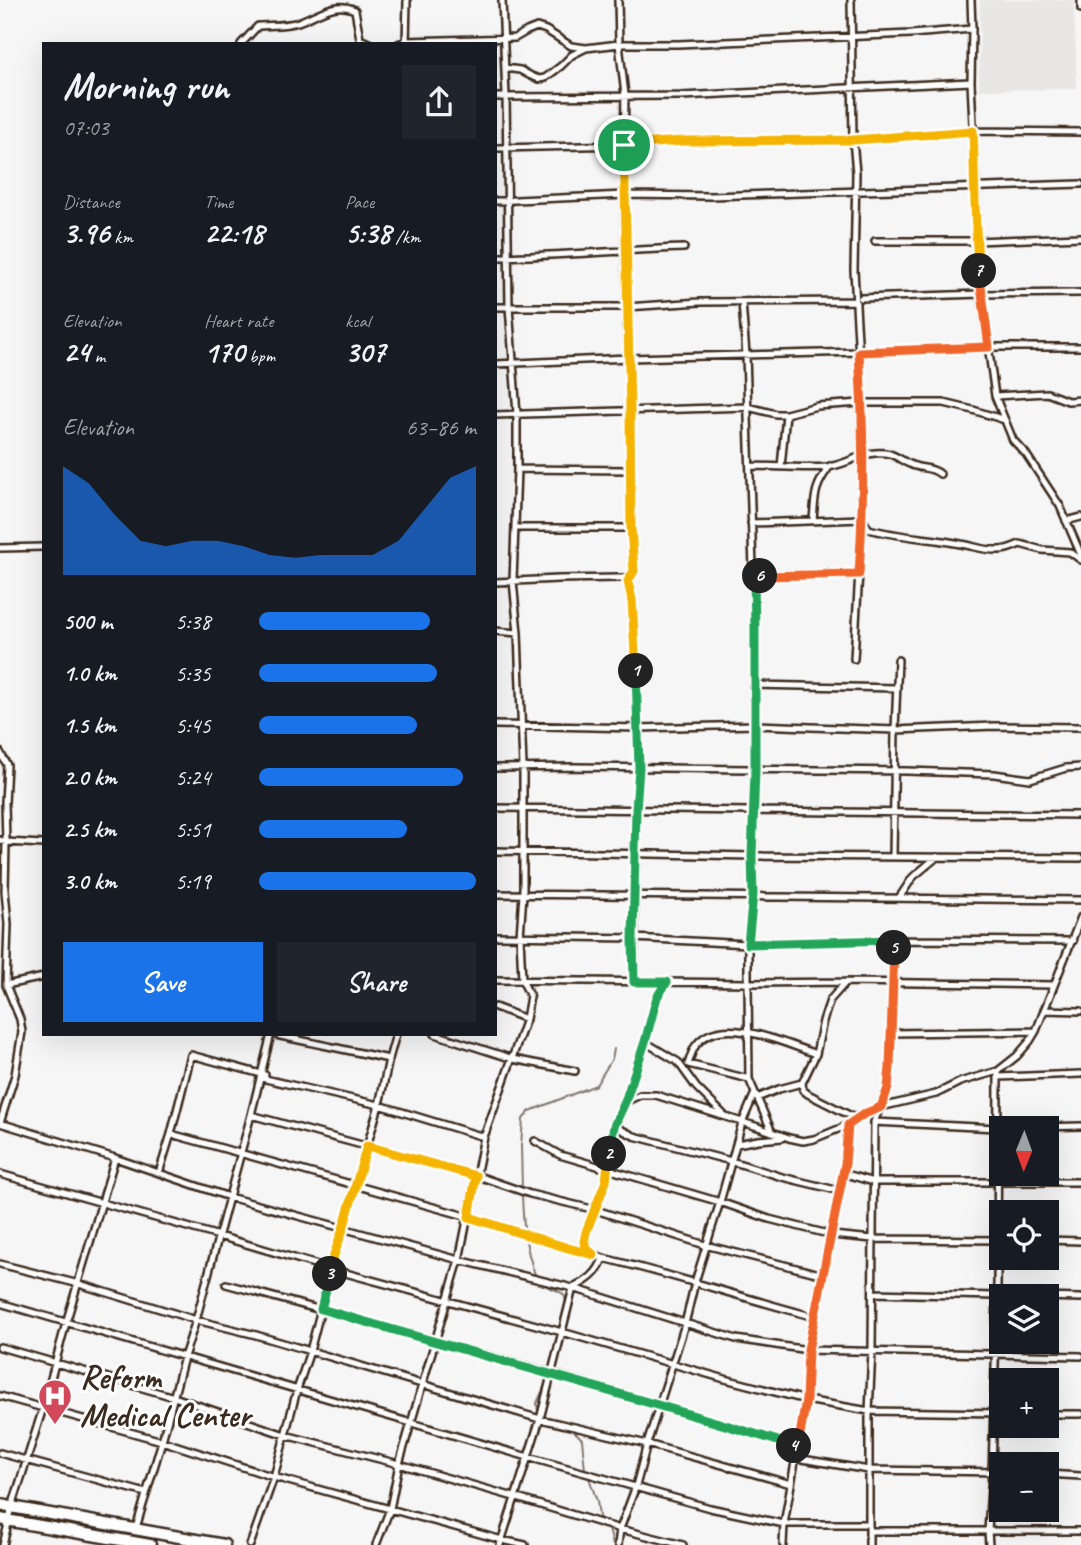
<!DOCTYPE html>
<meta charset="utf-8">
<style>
body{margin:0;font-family:Caveat,sans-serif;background:#20242c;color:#f1f3f6;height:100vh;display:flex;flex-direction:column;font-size:26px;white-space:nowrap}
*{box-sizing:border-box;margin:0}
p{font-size:23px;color:#9ea1a6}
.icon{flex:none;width:38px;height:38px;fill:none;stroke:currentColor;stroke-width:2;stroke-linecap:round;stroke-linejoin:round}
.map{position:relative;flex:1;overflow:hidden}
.side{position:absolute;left:42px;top:42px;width:455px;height:994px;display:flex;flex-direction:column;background:#171b24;border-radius:0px;box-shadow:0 7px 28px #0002}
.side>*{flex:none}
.needle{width:46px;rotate:181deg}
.tools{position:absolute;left:989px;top:1116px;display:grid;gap:14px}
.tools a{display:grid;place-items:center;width:70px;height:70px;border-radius:0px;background:#171b24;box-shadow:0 7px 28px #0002;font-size:35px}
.pin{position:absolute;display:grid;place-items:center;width:60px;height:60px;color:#fff;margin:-30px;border:4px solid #fff;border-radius:50%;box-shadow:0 2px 7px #0007}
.km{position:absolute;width:35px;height:35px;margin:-18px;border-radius:50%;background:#222;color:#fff;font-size:19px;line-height:35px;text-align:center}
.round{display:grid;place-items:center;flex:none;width:74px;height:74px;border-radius:0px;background:#20242c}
.summary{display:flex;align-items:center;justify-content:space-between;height:119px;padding:0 21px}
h1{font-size:38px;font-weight:600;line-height:52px}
.stats{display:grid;grid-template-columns:repeat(3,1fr);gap:10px;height:119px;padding:7px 21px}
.stats div{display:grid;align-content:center}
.stats b{font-size:30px;font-weight:600}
.stats small{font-size:19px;font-weight:400}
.stats p{font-size:19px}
.chart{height:196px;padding:14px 21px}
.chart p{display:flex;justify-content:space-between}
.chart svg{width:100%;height:126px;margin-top:7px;fill:#1a73e8;opacity:.7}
.button{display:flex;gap:14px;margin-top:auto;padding:14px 21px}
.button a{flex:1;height:80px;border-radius:0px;background:#1a73e8;color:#fff;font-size:28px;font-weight:600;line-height:80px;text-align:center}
.button a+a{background:#20242c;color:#f1f3f6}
ul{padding:0 21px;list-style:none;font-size:23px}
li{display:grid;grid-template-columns:112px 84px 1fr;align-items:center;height:52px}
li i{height:18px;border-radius:9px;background:#1a73e8}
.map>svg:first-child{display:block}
</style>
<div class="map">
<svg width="1081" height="1545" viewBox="0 0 1081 1545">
<rect width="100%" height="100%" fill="#f7f6f6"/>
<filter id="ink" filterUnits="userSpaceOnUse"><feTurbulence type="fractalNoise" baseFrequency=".0143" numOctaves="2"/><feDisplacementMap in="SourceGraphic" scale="14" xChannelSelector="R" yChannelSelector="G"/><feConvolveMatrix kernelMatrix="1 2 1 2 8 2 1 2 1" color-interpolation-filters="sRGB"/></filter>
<g filter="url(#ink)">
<path fill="#e9e7e6" d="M980 0H1074L1077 89 979 90Z"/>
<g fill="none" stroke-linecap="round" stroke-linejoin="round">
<path stroke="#847972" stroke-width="2" d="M522 1188 521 1145 523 1119 530 1111 596 1085 612 1059 614 1049
M522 1194C523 1224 525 1248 536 1277
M542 1283C547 1288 560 1290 563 1294 570 1301 561 1320 559 1329
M553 1356 558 1334
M538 1412 537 1403 547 1381
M571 1428 582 1439 585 1470
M588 1475 597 1501 599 1517 604 1522
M609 1529 613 1545"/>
<g stroke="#3b2a1e" stroke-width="10">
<path id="minor" d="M618 0 619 44 625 95 624 145 625 250 630 410 631 528 634 571 628 581
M851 0 853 140 856 173 854 270 860 376 862 454V519L854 659
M971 0 972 29 971 82 976 188V241L981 294 995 396 1013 440 1026 454 1060 506 1081 555
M1081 0V9
M241 44 258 26C271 25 286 26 298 22 317 16 334 0 355 10L360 39 371 44
M398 44 406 41 515 38 527 31 537 27 546 30 571 46 586 48 619 44H678L911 34 972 29
M406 44 407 0
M505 68 520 70 531 76 539 79 545 78 561 66 572 55 586 48
M495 97 681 96 971 82
M495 148 624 145 683 141 853 140 973 131 1081 132
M495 201 625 195 711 196 1081 184
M875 241H976L1081 237
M495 257C558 256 621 250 684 248
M861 298 981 294 1081 293
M742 302 746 355 755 629 753 896 748 944V983L749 1079 772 1132
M495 307H627L700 302 856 301
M495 364 629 358 859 352 989 347H1081
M995 396 1047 393 1068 401 1081 400
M495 415 748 407 776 414H786L817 406 861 403H944L973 410 1005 420
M750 466C776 466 801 469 827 467 849 465 866 448 890 454 899 457 906 464 915 466 924 469 932 467 940 474
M781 467 786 414
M517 469 630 470
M813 521C815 495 814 487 830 466
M1066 521 1081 517
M751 523 862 519 869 529C899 537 930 538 961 544 974 546 985 551 999 550 1007 550 1013 547 1020 544L1042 550 1070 552 1081 560
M516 528H631
M0 548 44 547
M754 575 859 574
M495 582 558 579 619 578H624L628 581 632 600 635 653 639 768 636 810 634 982
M495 631 518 633
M754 685 897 688
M495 725 638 728 755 725 895 730 994 726 1081 727
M0 752 7 765 5 803 6 842 5 891 8 924 6 985 20 1019 22 1032 15 1075 0 1123
M495 768 575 767 907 771 994 774 1030 779 1066 768 1081 767
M495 808 1081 815
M0 840 6 842 44 844
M495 851 752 856 1081 858
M893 857 895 730 898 660
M495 894 1081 900
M899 898 913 877 937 857
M495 936 633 938 748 944 894 940 1073 941
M495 980 748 983 846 982 1053 985
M667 982 657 997 645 1042 625 1102 614 1126 610 1143 606 1181 586 1232 585 1242 588 1249 595 1255 603 1258C674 1275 744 1298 815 1317
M846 982 830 1000 823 1021 816 1054 802 1083 803 1090 808 1094 857 1119
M6 985 44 977
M495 1007 526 1019
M1044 1010 1081 1011
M891 1033 1036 1031
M435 1034 513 1059 575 1071
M645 1042 678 1062 696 1087 724 1115
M389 1059 271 1034 251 1115 476 1176
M688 1064C691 1057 692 1049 697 1044 722 1013 786 1044 816 1054
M688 1064 749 1079
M998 1071 997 1295 992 1472 988 1531H1081
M998 1077 1081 1074
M261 1078 379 1105 484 1137
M757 1098 779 1089 802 1083
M625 1102 640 1095H656L758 1127 789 1138 803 1141 814 1139 848 1125 864 1114 881 1107 936 1094 960 1082 998 1071 1017 1056 1030 1041 1036 1031 1081 917
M874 1122 997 1128 1081 1126
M0 1123 115 1158 229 1197 459 1260 573 1288 736 1339 808 1350 1081 1356
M614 1126 634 1136 731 1161 782 1177 840 1191
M171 1134 469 1217 567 1248 592 1254
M535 1141 560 1155 720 1202 769 1219 832 1235 873 1239 1001 1240
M737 1144 758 1140 782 1138
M159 1173 171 1134 191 1055 265 1075
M843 1173 873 1182H1081
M0 1174 219 1236 331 1269 562 1332 725 1379 806 1400 869 1411 1001 1413
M478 1176 530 1194 596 1210 705 1245 824 1275
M1046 1240 1081 1241
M0 1264 79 1284 196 1320 256 1335 540 1419 647 1444 791 1484
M226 1284 551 1373 798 1447
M873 1293 1081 1298
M0 1303 528 1457 710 1508 784 1524H869
M0 1347 174 1397 285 1435 399 1464 514 1497 620 1529 683 1545
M0 1396 162 1441 274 1477 502 1540 525 1545
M1046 1414H1081
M0 1453 146 1493
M796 1458 869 1470 1001 1472
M1046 1474 1081 1476
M136 1528 162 1441 184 1357 196 1320 251 1115
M870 1531H988L989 1545
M3 1545 12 1507 43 1408 66 1323 115 1158
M250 1545 274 1477 297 1390 310 1351 321 1309 334 1255 343 1229 379 1105 389 1059 396 1034
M376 1545 390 1509 399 1464 459 1260 484 1137 526 1019 530 996 522 980 520 936 523 894V767L518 633 513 581 517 469V414L509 307 506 96 502 0
M500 1545 540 1419 573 1288C587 1281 598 1274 603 1258
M618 1545 620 1529 636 1486 647 1444 685 1324 695 1282 720 1202 742 1123 755 1093
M783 1545 784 1524 806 1400 808 1350 845 1164 848 1125
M869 1545V1411L872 1351 874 1122 888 1088 890 1067 894 940"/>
</g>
<g stroke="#3b2a1e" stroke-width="15">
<path id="trunk" d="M0 1505 224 1545
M0 1519 150 1545"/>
</g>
<use href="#minor" stroke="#fff" stroke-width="5"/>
<use href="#trunk" stroke="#fff" stroke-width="10"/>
</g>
</g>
<g fill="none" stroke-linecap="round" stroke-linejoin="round" filter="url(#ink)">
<g stroke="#fff" stroke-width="14">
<path id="split-1" d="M624 145 630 410 631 528 634 571 628 581 632 600 636 671"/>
</g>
<g stroke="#fff" stroke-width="14">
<path id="split-2" d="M609 1154 614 1126 625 1102 645 1042 657 997 667 982H634L633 938 636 810 639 768 636 671"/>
</g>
<g stroke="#fff" stroke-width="14">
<path id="split-3" d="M330 1274 334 1255 343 1229 367 1146 476 1176 469 1217 568 1248 594 1255 588 1250 584 1242 586 1232 606 1181 609 1154"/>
</g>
<g stroke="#fff" stroke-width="14">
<path id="split-4" d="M330 1274 321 1309C479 1355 637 1397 794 1446"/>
</g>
<g stroke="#fff" stroke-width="14">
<path id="split-5" d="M794 1446 798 1447 806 1400 808 1350 845 1164 848 1125 864 1114 881 1107 888 1088 890 1067 894 948"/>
</g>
<g stroke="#fff" stroke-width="14">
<path id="split-6" d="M760 576H754L755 629V770L752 856 753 895 748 944 894 940V948"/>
</g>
<g stroke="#fff" stroke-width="14">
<path id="split-7" d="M760 576 859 574C864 500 864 426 859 352L989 347 979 271"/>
</g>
<g stroke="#fff" stroke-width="14">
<path id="split-8" d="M624 145 683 141 853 140 973 131C975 177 974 224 979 271"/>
</g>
<use href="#split-1" stroke="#f5b400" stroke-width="9"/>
<use href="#split-2" stroke="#22a559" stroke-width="9"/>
<use href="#split-3" stroke="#f5b400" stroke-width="9"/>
<use href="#split-4" stroke="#22a559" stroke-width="9"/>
<use href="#split-5" stroke="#f0652b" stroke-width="9"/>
<use href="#split-6" stroke="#22a559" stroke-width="9"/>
<use href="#split-7" stroke="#f0652b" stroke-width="9"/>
<use href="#split-8" stroke="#f5b400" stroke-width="9"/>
</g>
<defs>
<g id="hospital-pin" transform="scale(1.75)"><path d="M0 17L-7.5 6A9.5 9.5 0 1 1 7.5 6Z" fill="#d1495b" stroke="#fff"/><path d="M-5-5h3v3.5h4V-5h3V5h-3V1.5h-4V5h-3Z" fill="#fff"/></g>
</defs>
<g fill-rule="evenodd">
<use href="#hospital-pin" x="55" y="1396"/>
</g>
<g text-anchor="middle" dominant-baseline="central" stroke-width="6" stroke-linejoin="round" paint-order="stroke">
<g font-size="33" font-weight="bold" fill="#3b2a1e" stroke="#fff" text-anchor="start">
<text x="80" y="1377">Reform<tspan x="80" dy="38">Medical Center</tspan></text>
</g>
</g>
</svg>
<div class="tools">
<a><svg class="needle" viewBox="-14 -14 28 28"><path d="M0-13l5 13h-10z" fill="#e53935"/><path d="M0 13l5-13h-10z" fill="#9ea1a6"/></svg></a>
<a><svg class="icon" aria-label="locate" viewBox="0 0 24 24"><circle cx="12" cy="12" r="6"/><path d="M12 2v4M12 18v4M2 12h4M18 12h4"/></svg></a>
<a><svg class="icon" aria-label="layers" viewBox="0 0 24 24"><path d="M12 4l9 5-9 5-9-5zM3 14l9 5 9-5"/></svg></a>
<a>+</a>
<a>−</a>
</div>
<div class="pin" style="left:624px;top:145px;background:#1e9e55"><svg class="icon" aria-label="arrive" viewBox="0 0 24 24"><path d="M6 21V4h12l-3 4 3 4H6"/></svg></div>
<b class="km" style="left:636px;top:671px">1</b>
<b class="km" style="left:609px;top:1154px">2</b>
<b class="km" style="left:330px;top:1274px">3</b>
<b class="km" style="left:794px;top:1446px">4</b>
<b class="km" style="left:894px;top:948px">5</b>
<b class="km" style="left:760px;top:576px">6</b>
<b class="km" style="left:979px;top:271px">7</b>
<section class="side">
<div class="summary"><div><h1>Morning run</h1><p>07:03</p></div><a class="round"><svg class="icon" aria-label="share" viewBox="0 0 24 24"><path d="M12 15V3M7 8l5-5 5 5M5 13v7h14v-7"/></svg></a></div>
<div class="stats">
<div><p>Distance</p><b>3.96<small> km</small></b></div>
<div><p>Time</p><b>22:18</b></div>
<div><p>Pace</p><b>5:38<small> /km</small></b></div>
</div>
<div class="stats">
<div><p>Elevation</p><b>24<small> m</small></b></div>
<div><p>Heart rate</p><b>170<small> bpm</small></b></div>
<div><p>kcal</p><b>307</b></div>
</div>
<div class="chart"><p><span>Elevation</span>63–86 m</p>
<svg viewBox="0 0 160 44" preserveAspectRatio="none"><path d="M0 44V6L10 12L20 23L30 32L40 34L50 32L60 32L70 34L80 37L90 38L100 37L110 37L120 37L130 32L140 21L150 10L160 6V44z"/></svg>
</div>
<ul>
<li><b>500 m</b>5:38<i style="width:79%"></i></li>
<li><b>1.0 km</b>5:35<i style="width:82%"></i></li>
<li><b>1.5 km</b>5:45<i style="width:73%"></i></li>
<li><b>2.0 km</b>5:24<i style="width:94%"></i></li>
<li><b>2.5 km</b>5:51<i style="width:68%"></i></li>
<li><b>3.0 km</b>5:19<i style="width:100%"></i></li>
</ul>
<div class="button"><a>Save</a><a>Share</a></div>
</section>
</div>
